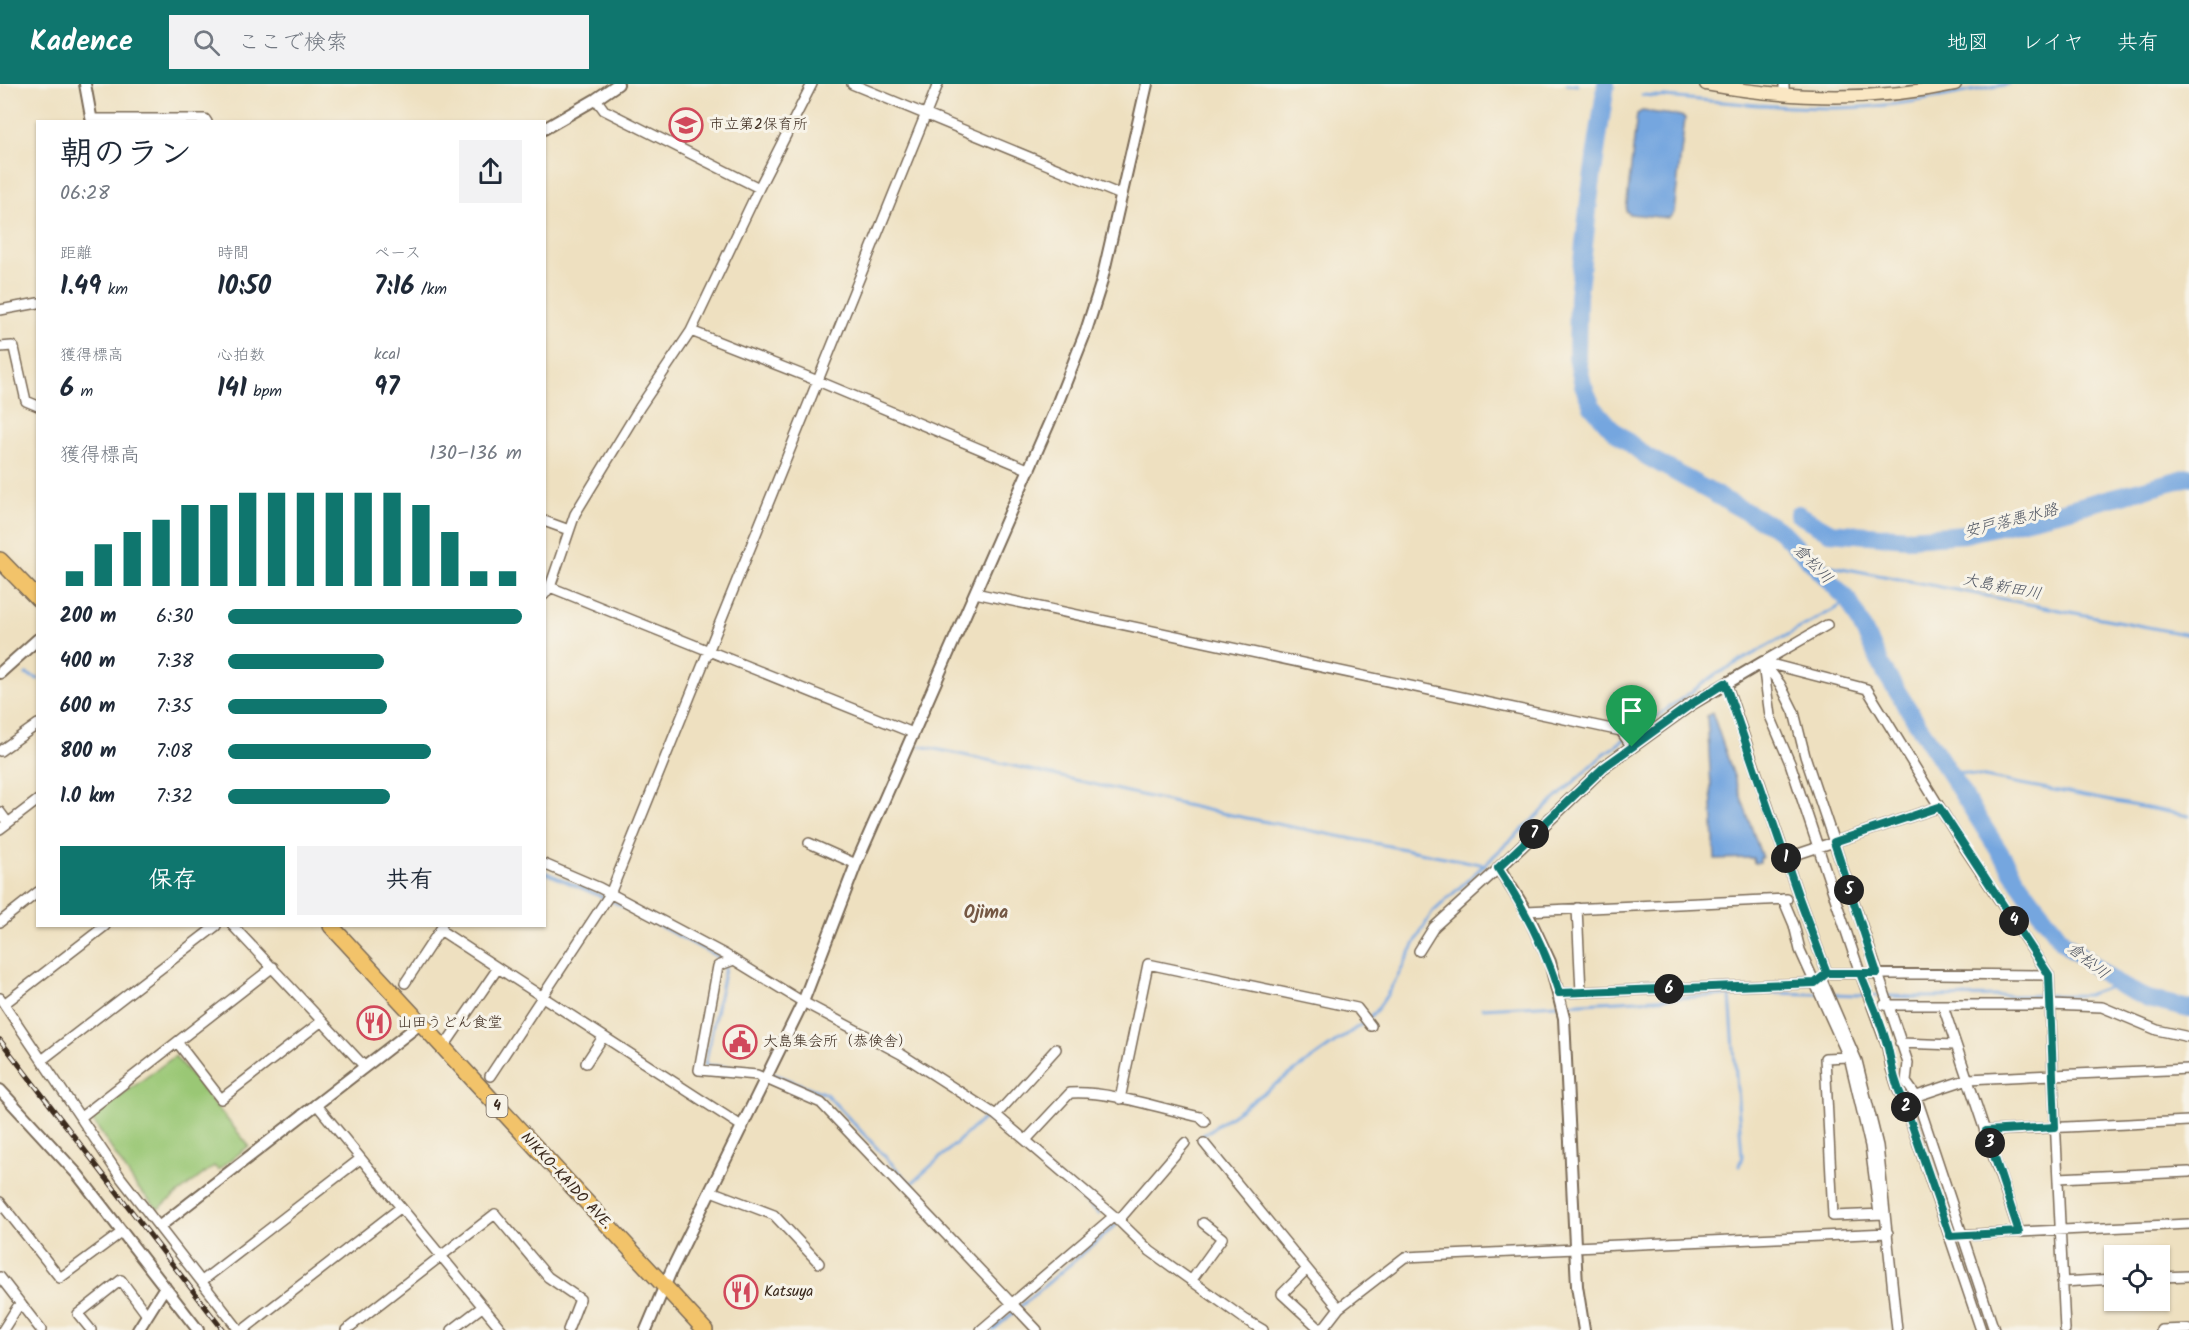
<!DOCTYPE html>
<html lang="ja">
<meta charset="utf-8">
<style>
body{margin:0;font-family:Kalam,"Klee One",sans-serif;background:#f2f2f3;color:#1f2937;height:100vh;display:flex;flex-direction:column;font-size:22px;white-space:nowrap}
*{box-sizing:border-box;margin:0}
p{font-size:20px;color:#747a83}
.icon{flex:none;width:33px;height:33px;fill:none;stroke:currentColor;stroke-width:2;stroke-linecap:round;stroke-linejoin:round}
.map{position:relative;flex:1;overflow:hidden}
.details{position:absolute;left:36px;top:36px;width:510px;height:807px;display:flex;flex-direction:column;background:#fff;border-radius:0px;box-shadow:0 2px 4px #0004}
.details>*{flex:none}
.buttons{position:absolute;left:2104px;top:1161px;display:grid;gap:12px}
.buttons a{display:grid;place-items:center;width:66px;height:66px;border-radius:0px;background:#fff;box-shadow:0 2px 4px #0004;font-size:30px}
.pin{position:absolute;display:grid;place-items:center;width:51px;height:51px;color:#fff;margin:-62px -26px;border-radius:50% 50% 50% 0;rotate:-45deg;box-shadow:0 0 6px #0007}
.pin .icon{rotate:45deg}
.km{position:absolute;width:30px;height:30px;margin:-15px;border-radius:50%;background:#222;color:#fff;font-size:16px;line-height:30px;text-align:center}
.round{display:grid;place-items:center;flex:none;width:63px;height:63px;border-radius:0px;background:#f2f2f3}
.summary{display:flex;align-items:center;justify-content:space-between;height:102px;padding:0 24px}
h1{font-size:33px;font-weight:700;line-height:45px}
.stats{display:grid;grid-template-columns:repeat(3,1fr);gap:9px;height:102px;padding:6px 24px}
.stats div{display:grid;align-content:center}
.stats b{font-size:26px;font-weight:700}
.stats small{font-size:16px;font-weight:400}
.stats p{font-size:16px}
.chart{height:168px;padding:12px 24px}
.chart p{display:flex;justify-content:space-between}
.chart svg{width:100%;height:108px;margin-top:6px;stroke:#0f766e;stroke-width:6}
.primary-button{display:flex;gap:12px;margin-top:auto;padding:12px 24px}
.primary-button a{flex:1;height:69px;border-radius:0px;background:#0f766e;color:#fff;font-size:24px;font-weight:700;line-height:69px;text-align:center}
.primary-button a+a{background:#f2f2f3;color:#1f2937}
ul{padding:0 24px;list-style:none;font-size:20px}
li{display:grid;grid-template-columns:96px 72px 1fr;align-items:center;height:45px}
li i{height:15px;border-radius:8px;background:#0f766e}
header{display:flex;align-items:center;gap:36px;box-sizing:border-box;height:84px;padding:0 30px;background:#0f766e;color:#fff}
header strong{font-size:28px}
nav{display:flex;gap:33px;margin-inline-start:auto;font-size:21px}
.search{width:420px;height:54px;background:#f2f2f3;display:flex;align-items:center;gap:15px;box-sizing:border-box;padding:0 21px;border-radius:0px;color:#747a83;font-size:22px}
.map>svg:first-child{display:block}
</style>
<header>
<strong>Kadence</strong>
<div class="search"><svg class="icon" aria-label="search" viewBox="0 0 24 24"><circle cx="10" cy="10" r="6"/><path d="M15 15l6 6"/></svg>ここで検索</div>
<nav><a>地図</a><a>レイヤ</a><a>共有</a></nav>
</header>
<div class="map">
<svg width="2189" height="1246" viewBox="0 0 2189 1246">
<rect width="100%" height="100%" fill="#f7f3e8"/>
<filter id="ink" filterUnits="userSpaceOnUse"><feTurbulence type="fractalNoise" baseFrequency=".0167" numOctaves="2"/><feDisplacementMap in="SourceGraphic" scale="12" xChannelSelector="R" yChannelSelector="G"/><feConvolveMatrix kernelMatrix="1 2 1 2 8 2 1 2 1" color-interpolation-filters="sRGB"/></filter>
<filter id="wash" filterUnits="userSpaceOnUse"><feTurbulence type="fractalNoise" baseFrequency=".008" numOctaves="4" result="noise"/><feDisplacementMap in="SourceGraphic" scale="24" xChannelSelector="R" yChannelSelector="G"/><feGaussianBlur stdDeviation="1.35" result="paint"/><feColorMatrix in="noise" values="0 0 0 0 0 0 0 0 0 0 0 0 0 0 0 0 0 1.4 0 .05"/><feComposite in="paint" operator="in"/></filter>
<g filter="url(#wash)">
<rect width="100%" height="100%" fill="#eee0c0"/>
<path fill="#9ac775" stroke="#6a784a" stroke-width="1.5" d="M175 972 249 1062 218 1086 214 1082 158 1125 136 1102 91 1034Z"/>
<path fill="#74a6df" stroke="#58687e" stroke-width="1.5" d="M1642 27 1681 32 1685 34 1674 129 1669 134 1629 130 1626 127 1637 30Z
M1712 628 1762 774H1760V778L1754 779 1753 774 1715 775 1707 632Z"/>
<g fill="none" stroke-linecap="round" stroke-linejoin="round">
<path stroke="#74a6df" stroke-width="3" d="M1567 0 1578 1
M1642 11C1706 16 1770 24 1835 24 1893 24 1951 11 2008 0
M1811 478 2189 551
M26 590 38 595
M921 662 996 678 1211 727 1485 781
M1948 686 2189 732
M544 788 612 817 724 876 725 884 705 981 765 987
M1831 910 1917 913 2087 911 2117 900
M1730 912 1742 1072 1739 1082
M1564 920 1766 909 1818 910
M1482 924 1558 920
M771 989 826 1010 911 1100 984 1034 995 1040 1099 1130
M1202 1052 1369 935C1396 905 1410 863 1432 829L1604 670 1715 591 1849 517
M993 1246 1116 1141"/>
<path stroke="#74a6df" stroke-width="18" d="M1606 0 1590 109 1578 212 1577 274 1583 301 1592 322 1613 346 1646 372 1781 447 1849 517 1886 590 2022 803 2063 858 2117 900 2148 915 2189 925
M1798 430 1829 448 1908 454 1965 450 2066 426 2189 393"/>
</g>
</g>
<g filter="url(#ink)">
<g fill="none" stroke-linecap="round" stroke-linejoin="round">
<g stroke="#7a6a57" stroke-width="12">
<path id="minor" d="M852 0 1121 111
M1784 10V0
M596 15 604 26 759 104
M92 35H205L207 38
M0 226 38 219
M691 247 818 297 1030 386
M0 263 12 262 14 264 26 317 38 322
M544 437 569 446
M550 503 913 649
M975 509 1621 647 1632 663
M544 511 550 503 575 430 640 323 691 247 759 104 812 0
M1763 578 1780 600 1794 628 1805 672 1908 979 1906 998 1916 1012 1994 1246
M1763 578 1867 605 1964 763 2049 891 2053 991 2189 985
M1763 578 1827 541
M1763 580 1770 632 1790 679 1860 889 1887 963 1891 984 1898 1006 1904 1018 1981 1246
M1726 599 1799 814 1827 889 2049 891
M0 667 38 640
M0 728 8 739 0 745
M8 739 38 716
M809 759 856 780
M1786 774 1939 723
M544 780 600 804 726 871 803 918 901 970 996 1031 1114 1132 1150 1167 1246 1236 1263 1246
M1783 815 1794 841 1800 866 1850 977 1870 1062 1879 1130
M1577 824 1581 908
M1526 827 1787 815
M0 838 38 808
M233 842 365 983
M440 846 498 884
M1419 867 1434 843 1499 784
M734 876 718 882 699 986 757 991 821 1019 1037 1246
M1821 894 1857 977 1878 1062 1897 1246
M405 899 442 843
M1559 909 1815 899 1819 896
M0 914 121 1094 239 1246
M4 920 105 842
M1884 921H2050L2102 923 2157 946 2189 953
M1943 922 2019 1148
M177 958 221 1015 322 937
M1900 959 1955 961
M443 964 498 884 743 1043
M1848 973 1825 974 1833 1132 1884 1130
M42 976 216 842
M586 979 603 953
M490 992 610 810 938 0
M1911 1014 1968 995 2053 991 2065 1246
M1120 1015 1148 880 1357 924 1371 942
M316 1020 502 1246
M996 1031 1056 965
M81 1033 273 883
M1986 1047 2189 1037
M1026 1056 1070 1009C1108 1006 1162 1025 1200 1033L1205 1038
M1204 1059 1339 1224
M2058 1094 2189 1088
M711 1107 774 1131 819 1179
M0 1118 60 1194 122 1148
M1118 1137 1185 1059
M1958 1151 2189 1140
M1575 1163 1888 1149
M1307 1185 1282 1210 1321 1246
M0 1193 41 1246
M2160 1193 2189 1192
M202 1197 360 1075
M1191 1197 1222 1154 1203 1139
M2062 1198 2115 1195
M3 1246 20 1219
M91 1246 78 1230 121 1196 147 1231
M243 1246 400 1124
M346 1246 495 1130 548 1193 580 1215 568 1246
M452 1246 482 1223
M981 1246 1114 1132
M1322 1246 1339 1224 1405 1173 1575 1165
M2161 1246 2189 1245"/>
</g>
<g stroke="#7a6a57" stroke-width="14">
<path id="tertiary" d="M85 0 92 38
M544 45 596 15 618 0
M0 589 38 555
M0 1006 78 1091 198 1246
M160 1142 420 940
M138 1246 165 1203
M646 1246 671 1187 803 918 856 780 1054 328 1086 247 1101 200 1147 0
M1584 1246 1577 1202 1564 934 1550 878 1526 827 1499 784 1604 683 1690 621 1763 578"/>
</g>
<g stroke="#7a6a57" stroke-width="15">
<path id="secondary" d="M1706 0C1788 15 1873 18 1955 0"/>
</g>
<g stroke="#7a6a57" stroke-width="18">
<path id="trunk" d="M0 476 38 515
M331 842 705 1246"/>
</g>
<use href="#minor" stroke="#fff" stroke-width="9"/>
<use href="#tertiary" stroke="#fff" stroke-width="10"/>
<use href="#secondary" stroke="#fae7c3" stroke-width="12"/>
<use href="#trunk" stroke="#f2c36a" stroke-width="15"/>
<g stroke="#3b2a1e" stroke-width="5">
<path id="rail" d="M0 956 223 1246"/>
</g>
<use href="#rail" stroke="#f7f3e8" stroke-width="3" stroke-dasharray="9" stroke-linecap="butt"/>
</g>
</g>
<g fill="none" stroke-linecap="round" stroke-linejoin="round" filter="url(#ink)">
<g stroke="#fff" stroke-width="12">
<path id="route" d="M1632 663 1690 621 1725 599 1799 814 1827 889H1860C1869 913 1882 939 1888 964 1892 983 1895 1000 1904 1018L1950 1152 2019 1148 1986 1047 2055 1043 2049 891 1939 723 1834 758 1877 889H1827L1815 899 1559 909C1545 863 1524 824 1498 784L1604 683 1632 663"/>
</g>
<use href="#route" stroke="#0f766e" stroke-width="8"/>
</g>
<defs>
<g id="school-ring" transform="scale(1.725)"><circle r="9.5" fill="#f7f3e8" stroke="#d1495b" stroke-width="1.5"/><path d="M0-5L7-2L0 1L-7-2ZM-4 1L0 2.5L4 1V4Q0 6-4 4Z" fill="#d1495b"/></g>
<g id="restaurant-ring" transform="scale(1.725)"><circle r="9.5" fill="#f7f3e8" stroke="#d1495b" stroke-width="1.5"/><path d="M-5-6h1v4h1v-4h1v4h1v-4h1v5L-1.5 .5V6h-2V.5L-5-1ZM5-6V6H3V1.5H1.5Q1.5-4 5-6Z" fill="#d1495b"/></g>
<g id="civic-ring" transform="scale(1.725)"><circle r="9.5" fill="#f7f3e8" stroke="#d1495b" stroke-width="1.5"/><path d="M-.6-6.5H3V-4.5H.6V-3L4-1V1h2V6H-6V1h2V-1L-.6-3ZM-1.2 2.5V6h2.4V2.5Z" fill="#d1495b"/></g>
</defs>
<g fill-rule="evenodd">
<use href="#school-ring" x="686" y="41"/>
<use href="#restaurant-ring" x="374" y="939"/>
<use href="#civic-ring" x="740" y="958"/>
<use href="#restaurant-ring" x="741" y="1208"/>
</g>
<g text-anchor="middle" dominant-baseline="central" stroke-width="6" stroke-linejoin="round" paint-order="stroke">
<rect fill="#f7f3e8" stroke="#73665b" stroke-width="1.5" x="486.5" y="1011" width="21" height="22" rx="4.5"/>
<g font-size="14" font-weight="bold" fill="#3b2a1e">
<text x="497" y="1022">4</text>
</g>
<g font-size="15" fill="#3b2a1e" stroke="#f7f3e8" text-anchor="start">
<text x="709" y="41">市立第2保育所</text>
<text x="397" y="939">山田うどん食堂</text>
<text x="763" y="958">大島集会所（恭倹舎）</text>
<text x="764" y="1208">Katsuya</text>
</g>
<g font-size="15" fill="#3b2a1e" stroke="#f7f3e8">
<text transform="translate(566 1097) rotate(47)">NIKKO-KAIDO AVE.</text>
</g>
<g font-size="16" font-style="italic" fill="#4f5562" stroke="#f7f3e8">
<text transform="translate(2011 437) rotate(-14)">安戸落悪水路</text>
<text transform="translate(1813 480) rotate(46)">倉松川</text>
<text transform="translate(2002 503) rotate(11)">大島新田川</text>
<text transform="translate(2088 877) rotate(39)">倉松川</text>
</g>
<g font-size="18" font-weight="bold" fill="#745743" stroke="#f7f3e8">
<text x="986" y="829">Ojima</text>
</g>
</g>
</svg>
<div class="buttons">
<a><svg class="icon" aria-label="locate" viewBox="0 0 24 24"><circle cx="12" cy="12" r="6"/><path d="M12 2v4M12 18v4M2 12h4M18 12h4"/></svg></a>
</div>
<div class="pin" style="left:1632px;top:663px;background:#1e9e55"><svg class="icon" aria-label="arrive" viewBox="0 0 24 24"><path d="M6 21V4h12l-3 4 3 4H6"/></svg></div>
<b class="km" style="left:1786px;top:774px">1</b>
<b class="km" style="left:1906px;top:1023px">2</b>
<b class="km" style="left:1990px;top:1059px">3</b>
<b class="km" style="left:2014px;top:837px">4</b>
<b class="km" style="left:1849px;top:806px">5</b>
<b class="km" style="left:1669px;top:905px">6</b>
<b class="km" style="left:1534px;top:750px">7</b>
<section class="details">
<div class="summary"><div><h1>朝のラン</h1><p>06:28</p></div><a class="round"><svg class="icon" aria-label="share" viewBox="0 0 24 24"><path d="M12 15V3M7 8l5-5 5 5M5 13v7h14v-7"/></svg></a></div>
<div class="stats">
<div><p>距離</p><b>1.49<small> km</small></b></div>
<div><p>時間</p><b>10:50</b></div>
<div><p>ペース</p><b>7:16<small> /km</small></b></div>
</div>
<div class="stats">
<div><p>獲得標高</p><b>6<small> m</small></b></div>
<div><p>心拍数</p><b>141<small> bpm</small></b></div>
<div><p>kcal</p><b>97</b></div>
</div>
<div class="chart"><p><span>獲得標高</span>130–136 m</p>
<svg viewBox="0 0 160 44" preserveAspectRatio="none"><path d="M5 44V38M15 44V27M25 44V22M35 44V17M45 44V11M55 44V11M65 44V6M75 44V6M85 44V6M95 44V6M105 44V6M115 44V6M125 44V11M135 44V22M145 44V38M155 44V38"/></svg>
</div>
<ul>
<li><b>200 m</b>6:30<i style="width:100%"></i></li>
<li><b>400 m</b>7:38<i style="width:53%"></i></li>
<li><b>600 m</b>7:35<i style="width:54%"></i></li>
<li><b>800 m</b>7:08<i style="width:69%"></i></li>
<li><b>1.0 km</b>7:32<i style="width:55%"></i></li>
</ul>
<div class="primary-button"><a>保存</a><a>共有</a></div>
</section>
</div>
